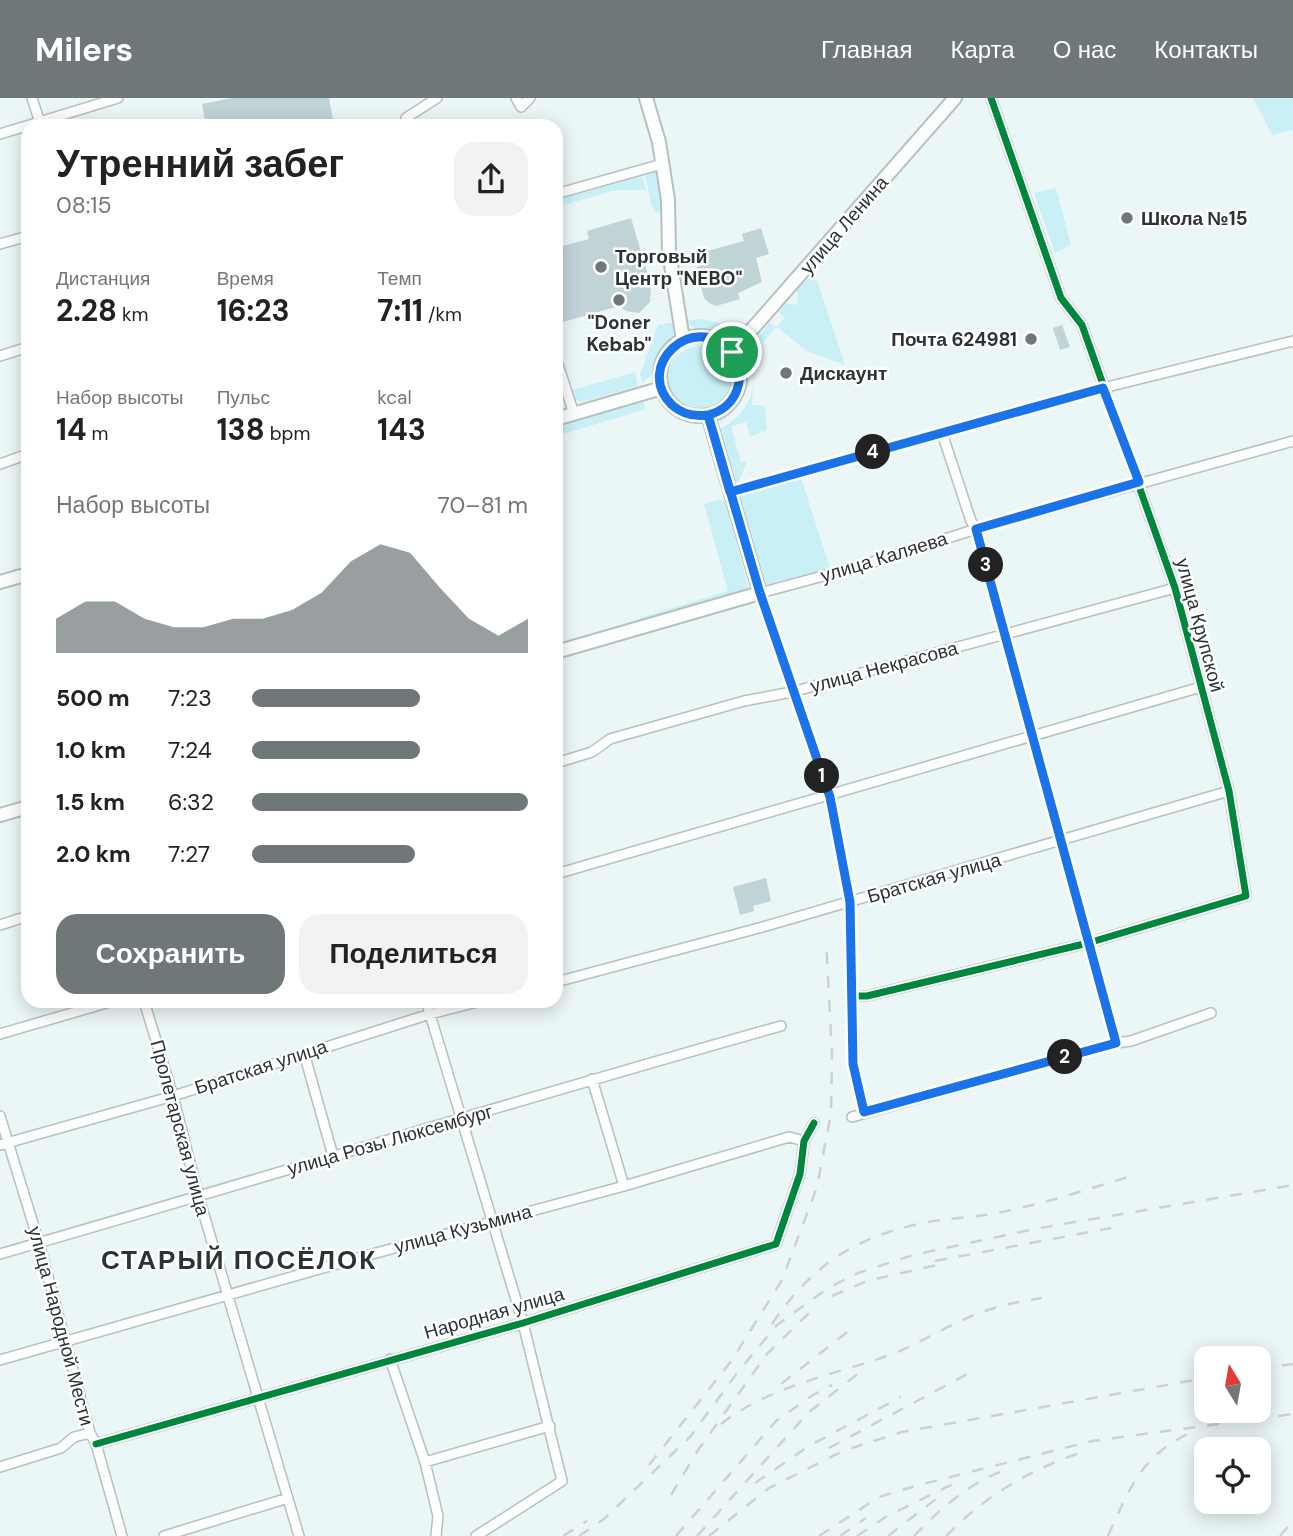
<!DOCTYPE html>
<html lang="ru">
<meta charset="utf-8">
<style>
body{margin:0;font-family:"DM Sans",sans-serif;background:#f2f2f2;color:#222;height:100vh;display:flex;flex-direction:column;font-size:26px;white-space:nowrap}
*{box-sizing:border-box;margin:0}
p{font-size:23px;color:#767676}
.icon{flex:none;width:38px;height:38px;fill:none;stroke:currentColor;stroke-width:2;stroke-linecap:round;stroke-linejoin:round}
.map{position:relative;flex:1;overflow:hidden}
.details{position:absolute;left:21px;top:21px;width:542px;height:889px;display:flex;flex-direction:column;background:#fff;border-radius:21px;box-shadow:0 4px 18px #0003}
.details>*{flex:none}
.needle{width:46px;rotate:349deg}
.controls{position:absolute;left:1194px;top:1248px;display:grid;gap:14px}
.controls a{display:grid;place-items:center;width:77px;height:77px;border-radius:14px;background:#fff;box-shadow:0 4px 18px #0003;font-size:35px}
.pin{position:absolute;display:grid;place-items:center;width:60px;height:60px;color:#fff;margin:-30px;border:4px solid #fff;border-radius:50%;box-shadow:0 2px 7px #0007}
.km{position:absolute;width:35px;height:35px;margin:-18px;border-radius:50%;background:#222;color:#fff;font-size:19px;line-height:35px;text-align:center}
.round{display:grid;place-items:center;flex:none;width:74px;height:74px;border-radius:21px;background:#f2f2f2}
.headline{display:flex;align-items:center;justify-content:space-between;height:119px;padding:0 35px}
h1{font-size:38px;font-weight:700;line-height:52px}
.stats{display:grid;grid-template-columns:repeat(3,1fr);gap:10px;height:119px;padding:7px 35px}
.stats div{display:grid;align-content:center}
.stats b{font-size:30px;font-weight:700}
.stats small{font-size:19px;font-weight:400}
.stats p{font-size:19px}
.chart{height:196px;padding:14px 35px}
.chart p{display:flex;justify-content:space-between}
.chart svg{width:100%;height:126px;margin-top:7px;fill:#6f7779;opacity:.7}
.button{display:flex;gap:14px;margin-top:auto;padding:14px 35px}
.button a{flex:1;height:80px;border-radius:21px;background:#6f7779;color:#fff;font-size:28px;font-weight:700;line-height:80px;text-align:center}
.button a+a{background:#f2f2f2;color:#222}
ul{padding:0 35px;list-style:none;font-size:23px}
li{display:grid;grid-template-columns:112px 84px 1fr;align-items:center;height:52px}
li i{height:18px;border-radius:9px;background:#6f7779}
header{display:flex;align-items:center;gap:42px;box-sizing:border-box;height:98px;padding:0 35px;background:#6f7779;color:#fff}
header strong{font-size:33px}
nav{display:flex;gap:38px;margin-inline-start:auto;font-size:24px}
.map>svg:first-child{display:block}
</style>
<header>
<strong>Milers</strong>
<nav><a>Главная</a><a>Карта</a><a>О нас</a><a>Контакты</a></nav>
</header>
<div class="map">
<svg width="1293" height="1438" viewBox="0 0 1293 1438">
<rect width="100%" height="100%" fill="#ebf6f7"/>
<path fill="#c8f0f6" d="M1253 0H1293V32L1272 37Z
M662 66 668 113 656 115 651 106 644 70Z
M642 78 646 92H615L557 109V102Z
M1056 90 1071 147 1055 155 1034 95Z
M809 180 817 182 845 267 805 252 779 230H776L763 244 758 239 770 224 776 229 785 220 779 214 785 205 796 207 798 204 797 192Z
M701 221 739 230 744 235C729 243 700 237 688 225V222Z
M674 224 673 241 651 278 642 285 640 276 658 227Z
M749 246 753 253C751 283 746 308 719 325 722 314 735 309 740 298 748 282 742 263 749 246Z
M668 280a32 32 0 1 1 64 0a32 32 0 1 1-64 0Z
M635 274 638 288 581 304 574 300 573 292Z
M753 286 752 307 765 308 767 332 750 339 746 324 731 328 741 365 747 363 739 383 734 387 717 332C737 323 751 308 753 286Z
M643 304 646 311 557 338V329Z
M800 377 832 476 765 489 736 395Z
M718 402 724 403 727 408 749 492 641 523 639 520 728 493 704 406Z"/>
<path fill="#c0d4d7" d="M232 0H329L333 22 322 24 323 28H206L202 6Z
M631 120 651 187 650 204 639 215 626 213 619 208 556 226V150L589 141 587 133Z
M761 130 769 156 756 160 762 184 738 195 740 201 716 208 709 205 704 200 696 170 702 166 700 155 744 143 742 136Z
M1062 227 1070 249 1060 252 1053 230Z
M766 780 771 803 753 808 754 813 740 817 733 789Z"/>
<g fill="none" stroke-linecap="round" stroke-linejoin="round">
<g stroke="#b7c0c1" stroke-width="12">
<path id="street" d="M32 0 40 25
M516 0 521 9 530 0
M406 20 437 0
M0 36 118 0
M556 96 662 66
M0 146 28 138
M0 258 28 249
M556 260 574 316
M942 335 971 423 976 431 1116 945
M0 366 28 356
M730 394 1103 290 1293 243
M556 665 592 654 610 641 744 603 792 594 1175 490
M556 776 1201 589
M0 827 28 818
M556 884 759 830 1229 693
M852 898H867L1088 845 1246 798 1229 693 1175 490 1082 227 1061 200 991 0
M144 903 173 998 199 1100 299 1438
M426 903 523 1225 562 1383 476 1438
M0 936 113 903
M304 955 333 1058
M592 981 624 1088
M864 1014 854 966 850 804 830 699 760 495 864 467 976 431 1293 343
M0 1018 39 1145 90 1335 96 1346 122 1438
M852 1019 1116 945 1131 943 1211 915
M0 1047 173 998 430 916 481 903
M0 1156C261 1081 520 1001 781 928
M390 1261 425 1364 438 1418 436 1438
M0 1262 365 1158 624 1088 789 1039 804 1043
M96 1346 523 1225 776 1146 800 1076 804 1043 814 1025
M425 1364 550 1328
M0 1369 61 1350 74 1339 90 1335
M164 1438 288 1400"/>
</g>
<g stroke="#b7c0c1" stroke-width="16">
<path id="secondary" d="M646 0 659 44 668 102 669 154 683 242
M660 278a40 40 0 1 1 80 0a40 40 0 1 1-80 0Z
M732 254 955 0
M556 321 662 290
M0 484 28 476
M556 554 760 495 708 317
M0 717 28 709"/>
</g>
<use href="#street" stroke="#fcfefe" stroke-width="9"/>
<use href="#secondary" stroke="#fcfefe" stroke-width="12"/>
<path stroke="#ced1d2" stroke-width="2.5" stroke-dasharray="12 12" stroke-linecap="butt" d="M935 1163 1111 1130
M832 1198 867 1183 946 1165
M772 1226C810 1170 851 1141 918 1126 945 1120 974 1120 1002 1114 1046 1105 1089 1091 1131 1078
M1258 1271 1293 1266
M781 1286 855 1228
M721 1326C773 1286 836 1277 895 1255 922 1244 947 1228 974 1217 996 1208 1018 1204 1042 1200
M829 1350 973 1273
M696 1355 767 1256 810 1214
M649 1367 732 1262 782 1182 817 1089 831 1015 832 955 826 842
M755 1385 809 1348 901 1299
M671 1397 700 1349
M563 1438 587 1423
M579 1438 604 1421 690 1339 737 1275 777 1227 828 1190 858 1175 913 1157 1040 1130 1293 1087
M676 1438 776 1323 813 1297 832 1287
M697 1438 809 1314 864 1271
M709 1438 769 1390 843 1353 902 1334 1206 1280
M819 1438 879 1399 919 1387 1092 1343 1293 1316
M840 1438 866 1420
M857 1438 887 1418 953 1386
M888 1438 936 1401
M914 1438C940 1411 967 1387 1002 1373
M946 1438C983 1400 1027 1373 1077 1356
M1108 1438C1130 1389 1142 1356 1194 1333
M1280 1438 1293 1423"/>
<g stroke="#fff" stroke-width="11">
<path id="cycleway" d="M852 898H867L1088 845 1246 798 1229 693 1175 490 1082 227 1061 200 991 0
M96 1346 523 1225 776 1146 800 1076 804 1043 814 1025"/>
</g>
<use href="#cycleway" stroke="#00873e" stroke-width="7"/>
</g>
<g fill="none" stroke-linecap="round" stroke-linejoin="round">
<g stroke="#fff" stroke-width="14">
<path id="route" d="M732 254C693 211 633 269 672 307 682 316 694 319 708 317L760 495 830 699 850 804 853 966 864 1014 1116 945 976 431 1139 384 1103 290 730 394 708 317C737 310 748 279 732 254"/>
</g>
<use href="#route" stroke="#1a73e8" stroke-width="9"/>
</g>
<g fill="#6f7779" stroke="#fff" stroke-width="2.5">
<circle cx="1127" cy="120" r="7"/>
<circle cx="601" cy="169" r="7"/>
<circle cx="619" cy="202" r="7"/>
<circle cx="1031" cy="241" r="7"/>
<circle cx="786" cy="275" r="7"/>
</g>
<g text-anchor="middle" dominant-baseline="central" stroke-width="5" stroke-linejoin="round" paint-order="stroke">
<g font-size="19" font-weight="bold" fill="#2c3335" stroke="#fff" text-anchor="start">
<text x="1141" y="120">Школа №15</text>
<text x="615" y="158">Торговый<tspan x="615" dy="22">Центр "NEBO"</tspan></text>
<text x="619" y="224" text-anchor="middle">"Doner<tspan x="619" dy="22">Kebab"</tspan></text>
<text x="1017" y="241" text-anchor="end">Почта 624981</text>
<text x="800" y="275">Дискаунт</text>
</g>
<g font-size="19" fill="#2c3335" stroke="#fff">
<text transform="translate(844 127) rotate(-49)">улица Ленина</text>
<text transform="translate(884 459) rotate(-17)">улица Каляева</text>
<text transform="translate(1200 527) rotate(75)">улица Крупской</text>
<text transform="translate(884 569) rotate(-15)">улица Некрасова</text>
<text transform="translate(934 780) rotate(-16)">Братская улица</text>
<text transform="translate(261 969) rotate(-18)">Братская улица</text>
<text transform="translate(180 1030) rotate(75)">Пролетарская улица</text>
<text transform="translate(390 1042) rotate(-16)">улица Розы Люксембург</text>
<text transform="translate(463 1131) rotate(-15)">улица Кузьмина</text>
<text transform="translate(494 1215) rotate(-16)">Народная улица</text>
<text transform="translate(61 1228) rotate(75)">улица Народной Мести</text>
</g>
<g font-size="26" font-weight="bold" letter-spacing="2" fill="#2c3335" stroke="#fff">
<text x="239" y="1162">СТАРЫЙ ПОСЁЛОК</text>
</g>
</g>
</svg>
<div class="controls">
<a><svg class="needle" viewBox="-14 -14 28 28"><path d="M0-13l5 13h-10z" fill="#e53935"/><path d="M0 13l5-13h-10z" fill="#767676"/></svg></a>
<a><svg class="icon" aria-label="locate" viewBox="0 0 24 24"><circle cx="12" cy="12" r="6"/><path d="M12 2v4M12 18v4M2 12h4M18 12h4"/></svg></a>
</div>
<div class="pin" style="left:732px;top:254px;background:#1e9e55"><svg class="icon" aria-label="arrive" viewBox="0 0 24 24"><path d="M6 21V4h12l-3 4 3 4H6"/></svg></div>
<b class="km" style="left:822px;top:678px">1</b>
<b class="km" style="left:1065px;top:959px">2</b>
<b class="km" style="left:986px;top:467px">3</b>
<b class="km" style="left:873px;top:354px">4</b>
<section class="details">
<div class="headline"><div><h1>Утренний забег</h1><p>08:15</p></div><a class="round"><svg class="icon" aria-label="share" viewBox="0 0 24 24"><path d="M12 15V3M7 8l5-5 5 5M5 13v7h14v-7"/></svg></a></div>
<div class="stats">
<div><p>Дистанция</p><b>2.28<small> km</small></b></div>
<div><p>Время</p><b>16:23</b></div>
<div><p>Темп</p><b>7:11<small> /km</small></b></div>
</div>
<div class="stats">
<div><p>Набор высоты</p><b>14<small> m</small></b></div>
<div><p>Пульс</p><b>138<small> bpm</small></b></div>
<div><p>kcal</p><b>143</b></div>
</div>
<div class="chart"><p><span>Набор высоты</span>70–81 m</p>
<svg viewBox="0 0 160 44" preserveAspectRatio="none"><path d="M0 44V32L10 26L20 26L30 32L40 35L50 35L60 32L70 32L80 29L90 23L100 12L110 6L120 9L130 21L140 32L150 38L160 32V44z"/></svg>
</div>
<ul>
<li><b>500 m</b>7:23<i style="width:61%"></i></li>
<li><b>1.0 km</b>7:24<i style="width:61%"></i></li>
<li><b>1.5 km</b>6:32<i style="width:100%"></i></li>
<li><b>2.0 km</b>7:27<i style="width:59%"></i></li>
</ul>
<div class="button"><a>Сохранить</a><a>Поделиться</a></div>
</section>
</div>
